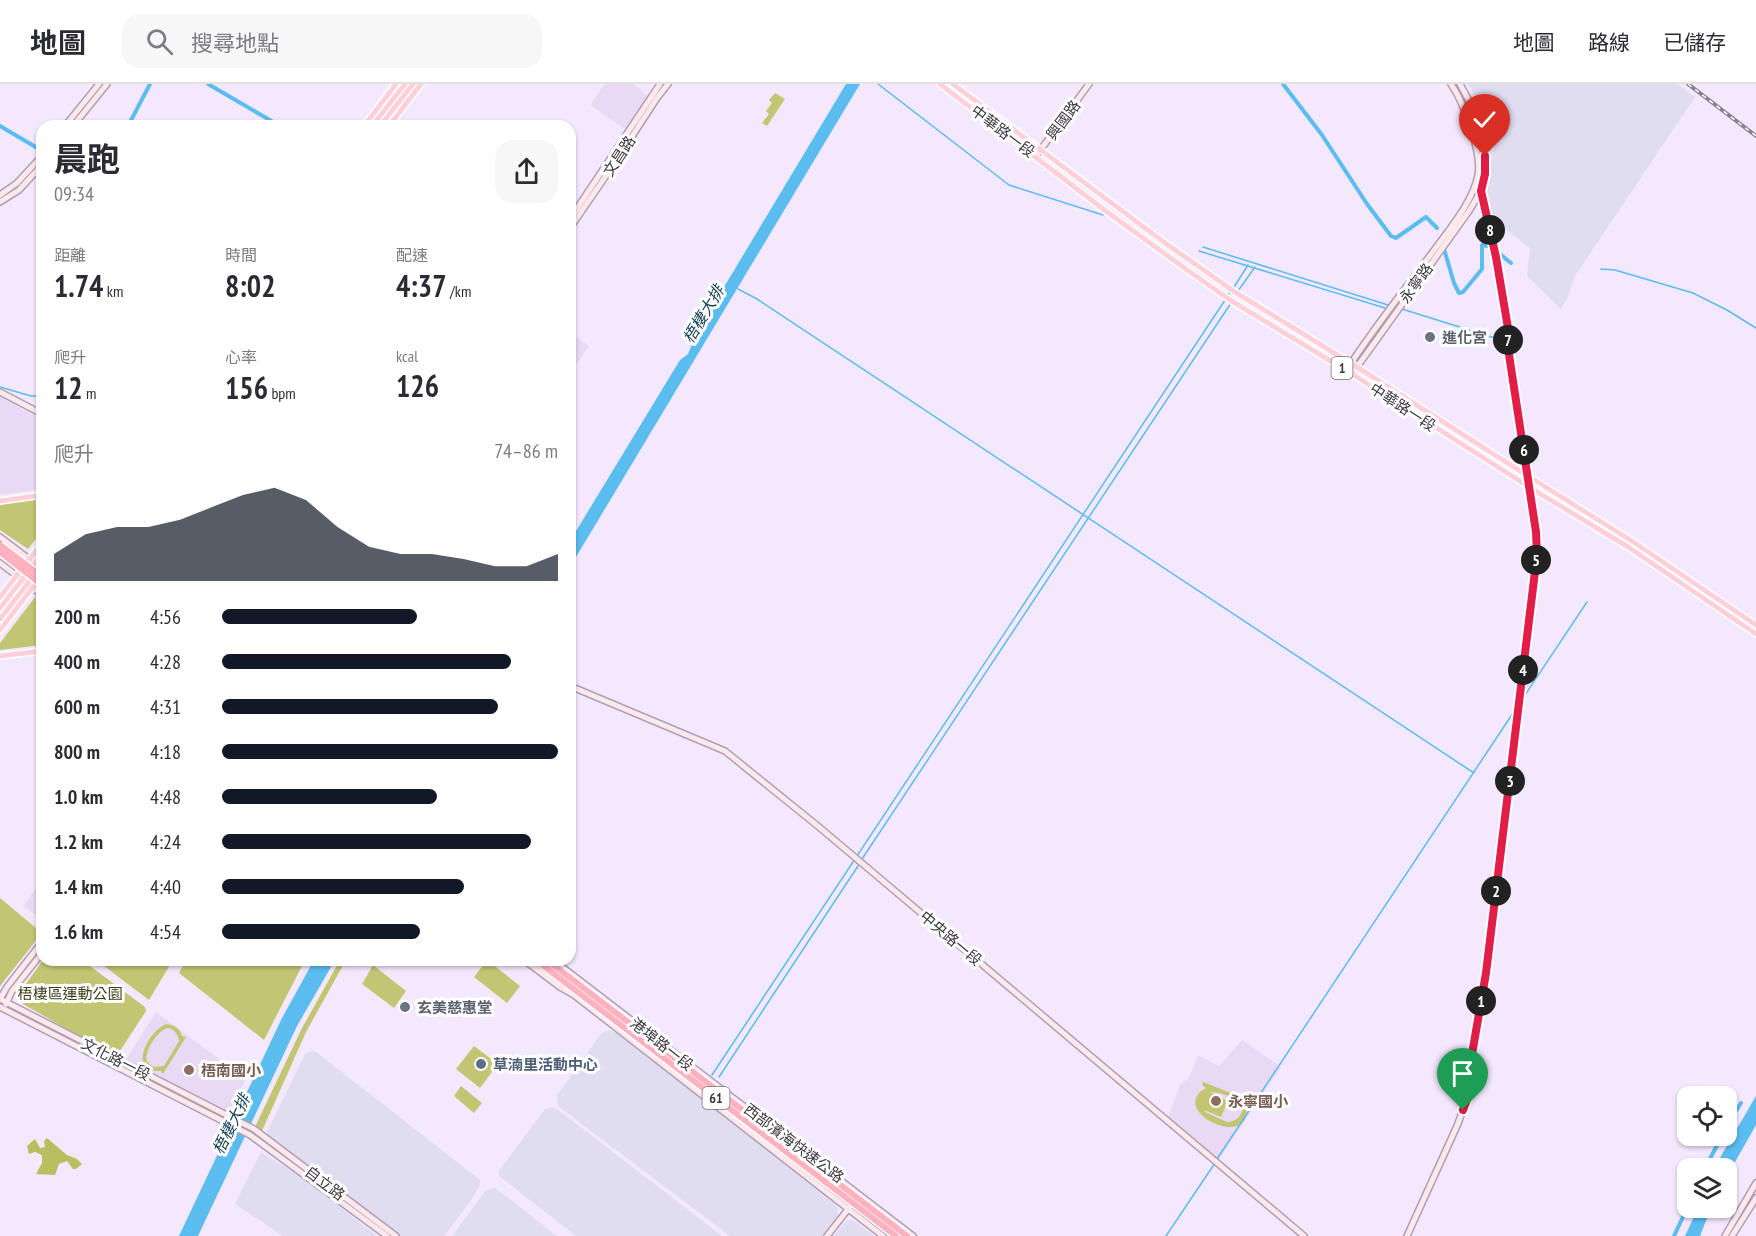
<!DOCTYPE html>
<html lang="zh-TW">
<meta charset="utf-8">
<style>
body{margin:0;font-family:"PT Sans Narrow","Noto Sans TC",sans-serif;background:#f7f7f7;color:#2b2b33;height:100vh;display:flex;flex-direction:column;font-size:22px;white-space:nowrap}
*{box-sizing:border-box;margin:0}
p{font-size:20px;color:#7c7c81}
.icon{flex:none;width:33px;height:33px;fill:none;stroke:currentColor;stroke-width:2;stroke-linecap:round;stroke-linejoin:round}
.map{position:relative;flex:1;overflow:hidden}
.drawer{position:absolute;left:36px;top:36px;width:540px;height:846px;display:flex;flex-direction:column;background:#fff;border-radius:18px;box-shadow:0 2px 4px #0004}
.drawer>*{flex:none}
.controls{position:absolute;left:1677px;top:1002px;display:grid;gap:12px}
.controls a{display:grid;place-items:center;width:60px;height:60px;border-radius:12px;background:#fff;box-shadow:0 2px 4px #0004;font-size:30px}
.pin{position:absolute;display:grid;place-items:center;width:51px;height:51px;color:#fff;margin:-62px -26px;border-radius:50% 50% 50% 0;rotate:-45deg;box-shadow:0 0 6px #0007}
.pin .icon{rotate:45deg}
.km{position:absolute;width:30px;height:30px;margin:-15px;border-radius:50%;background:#222;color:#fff;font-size:16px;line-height:30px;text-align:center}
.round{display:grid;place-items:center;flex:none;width:63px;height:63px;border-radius:18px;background:#f7f7f7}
.overview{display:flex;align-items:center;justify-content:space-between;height:102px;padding:0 18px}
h1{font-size:33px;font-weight:700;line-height:45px}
.stats{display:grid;grid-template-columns:repeat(3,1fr);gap:9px;height:102px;padding:6px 18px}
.stats div{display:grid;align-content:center}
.stats b{font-size:30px;font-weight:700}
.stats small{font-size:16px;font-weight:400}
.stats p{font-size:16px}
.chart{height:168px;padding:12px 18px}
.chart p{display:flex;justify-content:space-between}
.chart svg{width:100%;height:108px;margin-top:6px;fill:#111827;opacity:.7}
ul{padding:0 18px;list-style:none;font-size:20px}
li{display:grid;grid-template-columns:96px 72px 1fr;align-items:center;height:45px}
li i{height:15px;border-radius:8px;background:#111827}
header{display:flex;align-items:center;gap:36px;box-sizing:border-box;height:84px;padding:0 30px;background:#fff;border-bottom:2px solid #e1e1e2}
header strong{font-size:28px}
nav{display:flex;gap:33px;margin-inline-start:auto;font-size:21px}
.search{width:420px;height:54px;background:#f7f7f7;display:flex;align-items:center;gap:15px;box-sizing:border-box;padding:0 21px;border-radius:18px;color:#7c7c81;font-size:22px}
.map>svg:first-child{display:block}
</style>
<header>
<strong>地圖</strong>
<div class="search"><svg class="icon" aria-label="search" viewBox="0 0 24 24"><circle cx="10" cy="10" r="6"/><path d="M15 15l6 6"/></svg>搜尋地點</div>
<nav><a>地圖</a><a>路線</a><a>已儲存</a></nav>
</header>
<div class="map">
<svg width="1756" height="1152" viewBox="0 0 1756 1152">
<rect width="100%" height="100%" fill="#f4e8fe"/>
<path fill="#e9d9f5" d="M605 0H634L648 12 626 46 590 21Z
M570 248 589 262 570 290Z
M0 313 42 336V405L0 411Z
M42 796V829L39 833 23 822Z
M156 928 246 995 229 1028 125 977Z
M1242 956 1281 983 1219 1075 1168 1034 1180 1001 1189 994 1198 971 1219 982Z"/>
<path fill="#e1ddf1" d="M1468 0H1678L1695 13 1575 192 1567 215 1561 225 1527 192 1530 164 1496 138 1483 110 1495 61 1478 17Z
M609 946 616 949 667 988 837 1122 838 1131 822 1152H730L558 1022 557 1011 601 950Z
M312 967 316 968 480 1096V1101L472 1115 444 1152H400L292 1070 271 1057 267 1048 305 970Z
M553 1023 562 1029 722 1152H576L499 1092V1087L545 1025Z
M261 1068 303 1094 377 1152H283L235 1120Z
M494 1104H495L557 1152H452L486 1106Z
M847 1136H853L875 1152H833Z"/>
<path fill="#c2c673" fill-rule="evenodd" d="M775 9 785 15 767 42 762 39 769 30 766 27 772 19 769 16Z
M42 414V447L28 465 0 446V420Z
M36 512 42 517V561L0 566V559Z
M0 814 42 849 0 902Z
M43 876H82L145 923 146 927 118 970 114 972 23 920 20 908Z
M96 876H173L149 916Z
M186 876H305L264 956 179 889Z
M340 876H346L306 948 262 1047 254 1045 301 946Z
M487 876 520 902 507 919 474 893Z
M373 881 406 907 394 924 362 900Z
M167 940C174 941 180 944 182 952L186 953 163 990 161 987C126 989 149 945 167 940ZM167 944C174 945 178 950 179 957L164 982 154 983 147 978C144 967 157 948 167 944Z
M474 962 498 980 480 1004 456 985Z
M1203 998 1251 1017 1249 1021H1246C1255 1069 1165 1027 1206 1004L1202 1001ZM1210 1008C1218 1008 1232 1012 1238 1018 1247 1028 1238 1038 1227 1038L1205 1028 1204 1026 1221 1033 1228 1017Z
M461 1002 482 1019 474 1029 454 1012Z"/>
<path fill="#babe61" d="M47 1054 67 1071 77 1075 82 1080 76 1085H73L67 1077 59 1080 55 1091 36 1090 42 1079V1071L35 1068 29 1070 27 1062 35 1055 40 1064 45 1063 44 1057Z"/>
<path fill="#5bbcf0" d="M846 0H860L570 483V457L680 276 688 270 697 248Z
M314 876H335L297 942 198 1152H179L282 934Z
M1756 1012V1041L1727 1092 1726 1084H1714Z
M1698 1124H1711L1700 1152H1685Z"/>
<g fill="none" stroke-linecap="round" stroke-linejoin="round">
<path stroke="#5bbcf0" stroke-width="1.5" d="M878 0 1009 101 1103 131
M1203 163 1388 221
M1199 167 1385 224
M1601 185 1615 186 1693 209 1727 226 1756 244
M1234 203 1248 181
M738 205 757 215 1474 689
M1238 207 1255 183
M1402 225 1498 255
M0 303 31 312H42
M1521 617 1587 518
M862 775 1231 219
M712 991 1231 207
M719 993 860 779
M1217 1075 1515 626
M1166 1152 1215 1079"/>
<path stroke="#5bbcf0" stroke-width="4" d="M208 0 280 42
M1283 0 1322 51 1367 120 1391 152 1396 154 1426 133 1437 144
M0 42 39 65
M128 42 150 0
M1444 165 1454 199 1459 209 1463 208 1482 185V161L1488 162
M1496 167 1511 179
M1726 1043 1741 1019
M1705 1084 1722 1052
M1674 1152 1688 1122"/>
<g stroke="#aca0b5" stroke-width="8">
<path id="secondary" d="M65 42 99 0
M73 42 107 0
M1036 72 1089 0
M0 111 17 99 42 72
M0 118 19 106 42 81
M570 135 660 0
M570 144 614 80 657 14 668 0
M1346 287C1372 246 1403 208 1432 169 1448 147 1473 118 1478 91 1482 68 1464 19 1451 0
M1352 290 1469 127 1481 107
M0 308 42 330
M0 453 42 485
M0 479 42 511
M570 602 725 667 819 743 1304 1152
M524 876 560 903 574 911 883 1152
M541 876 552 884
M553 876 913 1152
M0 915 254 1045 396 1152
M0 915 7 903 42 858
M6 920 12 907 42 869
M0 923 250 1051 387 1152
M827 1152 849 1124
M1407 1152 1457 1042 1469 1010V998L1471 976 1486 889 1537 471 1536 448 1508 264V245L1496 173 1481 107 1485 90 1483 56 1473 24 1460 0
M1725 1152 1756 1099
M1732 1152 1756 1114"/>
</g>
<g stroke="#fff" stroke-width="8">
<path id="primary" d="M940 0 1107 128 1183 183 1230 216 1352 290 1529 403 1628 463 1756 550
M953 0 1161 156 1235 208 1357 283 1528 392 1632 457 1756 541
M364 42 396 0
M372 42 405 0
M380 42 413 0
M389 42 421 0
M0 417 42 411
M0 513 42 459
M0 524 42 470
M0 535 42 481
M0 546 39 495
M0 572 42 567"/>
</g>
<use href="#secondary" stroke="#ffe8ec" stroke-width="5"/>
<use href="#primary" stroke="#ffd0d9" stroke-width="5"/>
<g stroke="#88808e" stroke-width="4">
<path id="rail" d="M1688 0 1756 52"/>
</g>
<use href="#rail" stroke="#fff" stroke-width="1.5" stroke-dasharray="4.5" stroke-linecap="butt"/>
<g stroke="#fff" stroke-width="9" stroke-linecap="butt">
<path id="highway-bridge" d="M0 461 42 493
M0 468 42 501
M536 876 896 1152
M547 876 907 1152"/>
</g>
<use href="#highway-bridge" stroke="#ffb1c0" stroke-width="6"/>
</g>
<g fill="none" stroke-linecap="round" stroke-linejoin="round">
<g stroke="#fff" stroke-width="12">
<path id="route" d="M1463 1026 1469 1010 1468 998 1471 976 1486 889 1537 471 1536 448 1508 264V244L1496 173 1481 107 1485 90V72"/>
</g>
<use href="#route" stroke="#e11d48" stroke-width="8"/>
</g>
<g fill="#6b7280" stroke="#fff" stroke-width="2">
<circle cx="1430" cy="253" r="6"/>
<circle cx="405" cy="923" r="6"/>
</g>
<circle fill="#5c6f8a" stroke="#fff" stroke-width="2" cx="481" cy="980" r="6"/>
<g fill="#8d6e63" stroke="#fff" stroke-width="2">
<circle cx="189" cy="986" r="6"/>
<circle cx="1216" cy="1017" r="6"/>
</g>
<g text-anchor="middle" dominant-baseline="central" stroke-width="6" stroke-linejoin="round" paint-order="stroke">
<g fill="#fff" stroke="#767279" stroke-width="1.5">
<rect x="1331.5" y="273" width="21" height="22" rx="4.5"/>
<rect x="702.5" y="1003" width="27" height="22" rx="4.5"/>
</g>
<g font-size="14" font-weight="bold" fill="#3b363f">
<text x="1342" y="284">1</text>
<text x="716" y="1014">61</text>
</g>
<g font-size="15" fill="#3b363f" stroke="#fff">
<text transform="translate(1063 36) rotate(-53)">興國路</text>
<text transform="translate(1003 47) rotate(37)">中華路一段</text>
<text transform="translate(619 72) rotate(-57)">文昌路</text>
<text transform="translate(1416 199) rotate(-54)">永寧路</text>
<text transform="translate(1403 323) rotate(33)">中華路一段</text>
<text transform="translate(951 854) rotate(40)">中央路一段</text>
<text transform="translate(662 960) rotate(38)">港埠路一段</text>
<text transform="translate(116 975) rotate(27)">文化路一段</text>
<text transform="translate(794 1059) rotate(37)">西部濱海快速公路</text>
<text transform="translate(325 1099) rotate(37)">自立路</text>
</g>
<g font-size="15" font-weight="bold" fill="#5b616d" stroke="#fff" text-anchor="start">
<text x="1442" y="253">進化宮</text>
<text x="417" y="923">玄美慈惠堂</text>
</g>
<g font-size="15" fill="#3d3e17" stroke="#fff">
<text x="70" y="909">梧棲區運動公園</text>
</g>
<g font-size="15" font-weight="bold" fill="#4e5e75" stroke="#fff" text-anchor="start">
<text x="493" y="980">草湳里活動中心</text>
</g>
<g font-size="15" font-weight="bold" fill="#785e54" stroke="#fff" text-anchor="start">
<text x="201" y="986">梧南國小</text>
<text x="1228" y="1017">永寧國小</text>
</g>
<g font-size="16" font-style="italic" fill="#174156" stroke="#fff">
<text transform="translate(703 230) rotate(-59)">梧棲大排</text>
<text transform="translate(231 1040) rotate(-64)">梧棲大排</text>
</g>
</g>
</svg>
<div class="controls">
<a><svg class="icon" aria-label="locate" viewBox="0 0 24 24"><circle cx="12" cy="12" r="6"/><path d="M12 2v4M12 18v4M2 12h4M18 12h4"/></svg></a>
<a><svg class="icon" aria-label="layers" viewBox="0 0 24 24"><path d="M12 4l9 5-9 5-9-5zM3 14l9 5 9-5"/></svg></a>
</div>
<div class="pin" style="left:1463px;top:1026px;background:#1e9e55"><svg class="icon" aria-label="arrive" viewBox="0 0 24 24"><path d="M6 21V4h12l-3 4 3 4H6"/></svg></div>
<div class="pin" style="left:1485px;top:72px;background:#d93025"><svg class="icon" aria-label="check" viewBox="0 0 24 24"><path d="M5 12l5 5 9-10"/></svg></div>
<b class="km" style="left:1481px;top:917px">1</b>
<b class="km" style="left:1496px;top:807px">2</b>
<b class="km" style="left:1510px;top:697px">3</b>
<b class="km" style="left:1523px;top:586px">4</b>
<b class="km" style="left:1536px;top:476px">5</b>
<b class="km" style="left:1524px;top:366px">6</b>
<b class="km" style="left:1508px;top:256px">7</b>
<b class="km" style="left:1490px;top:146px">8</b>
<section class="drawer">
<div class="overview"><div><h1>晨跑</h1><p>09:34</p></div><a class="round"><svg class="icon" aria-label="share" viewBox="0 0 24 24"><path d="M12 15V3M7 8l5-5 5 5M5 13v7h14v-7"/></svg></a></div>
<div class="stats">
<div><p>距離</p><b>1.74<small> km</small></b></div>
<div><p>時間</p><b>8:02</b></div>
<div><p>配速</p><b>4:37<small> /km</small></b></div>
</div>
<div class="stats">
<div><p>爬升</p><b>12<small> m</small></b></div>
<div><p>心率</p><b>156<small> bpm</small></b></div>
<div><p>kcal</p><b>126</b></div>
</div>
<div class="chart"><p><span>爬升</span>74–86 m</p>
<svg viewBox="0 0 160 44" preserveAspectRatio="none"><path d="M0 44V33L10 25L20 22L30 22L40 19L50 14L60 9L70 6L80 11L90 22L100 30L110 33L120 33L130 35L140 38L150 38L160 33V44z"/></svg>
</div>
<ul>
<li><b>200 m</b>4:56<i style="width:58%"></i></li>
<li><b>400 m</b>4:28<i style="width:86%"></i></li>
<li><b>600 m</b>4:31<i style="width:82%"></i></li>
<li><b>800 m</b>4:18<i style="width:100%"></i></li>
<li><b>1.0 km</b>4:48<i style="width:64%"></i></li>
<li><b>1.2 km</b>4:24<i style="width:92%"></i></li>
<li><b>1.4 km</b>4:40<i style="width:72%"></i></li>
<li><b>1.6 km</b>4:54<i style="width:59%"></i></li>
</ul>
</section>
</div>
